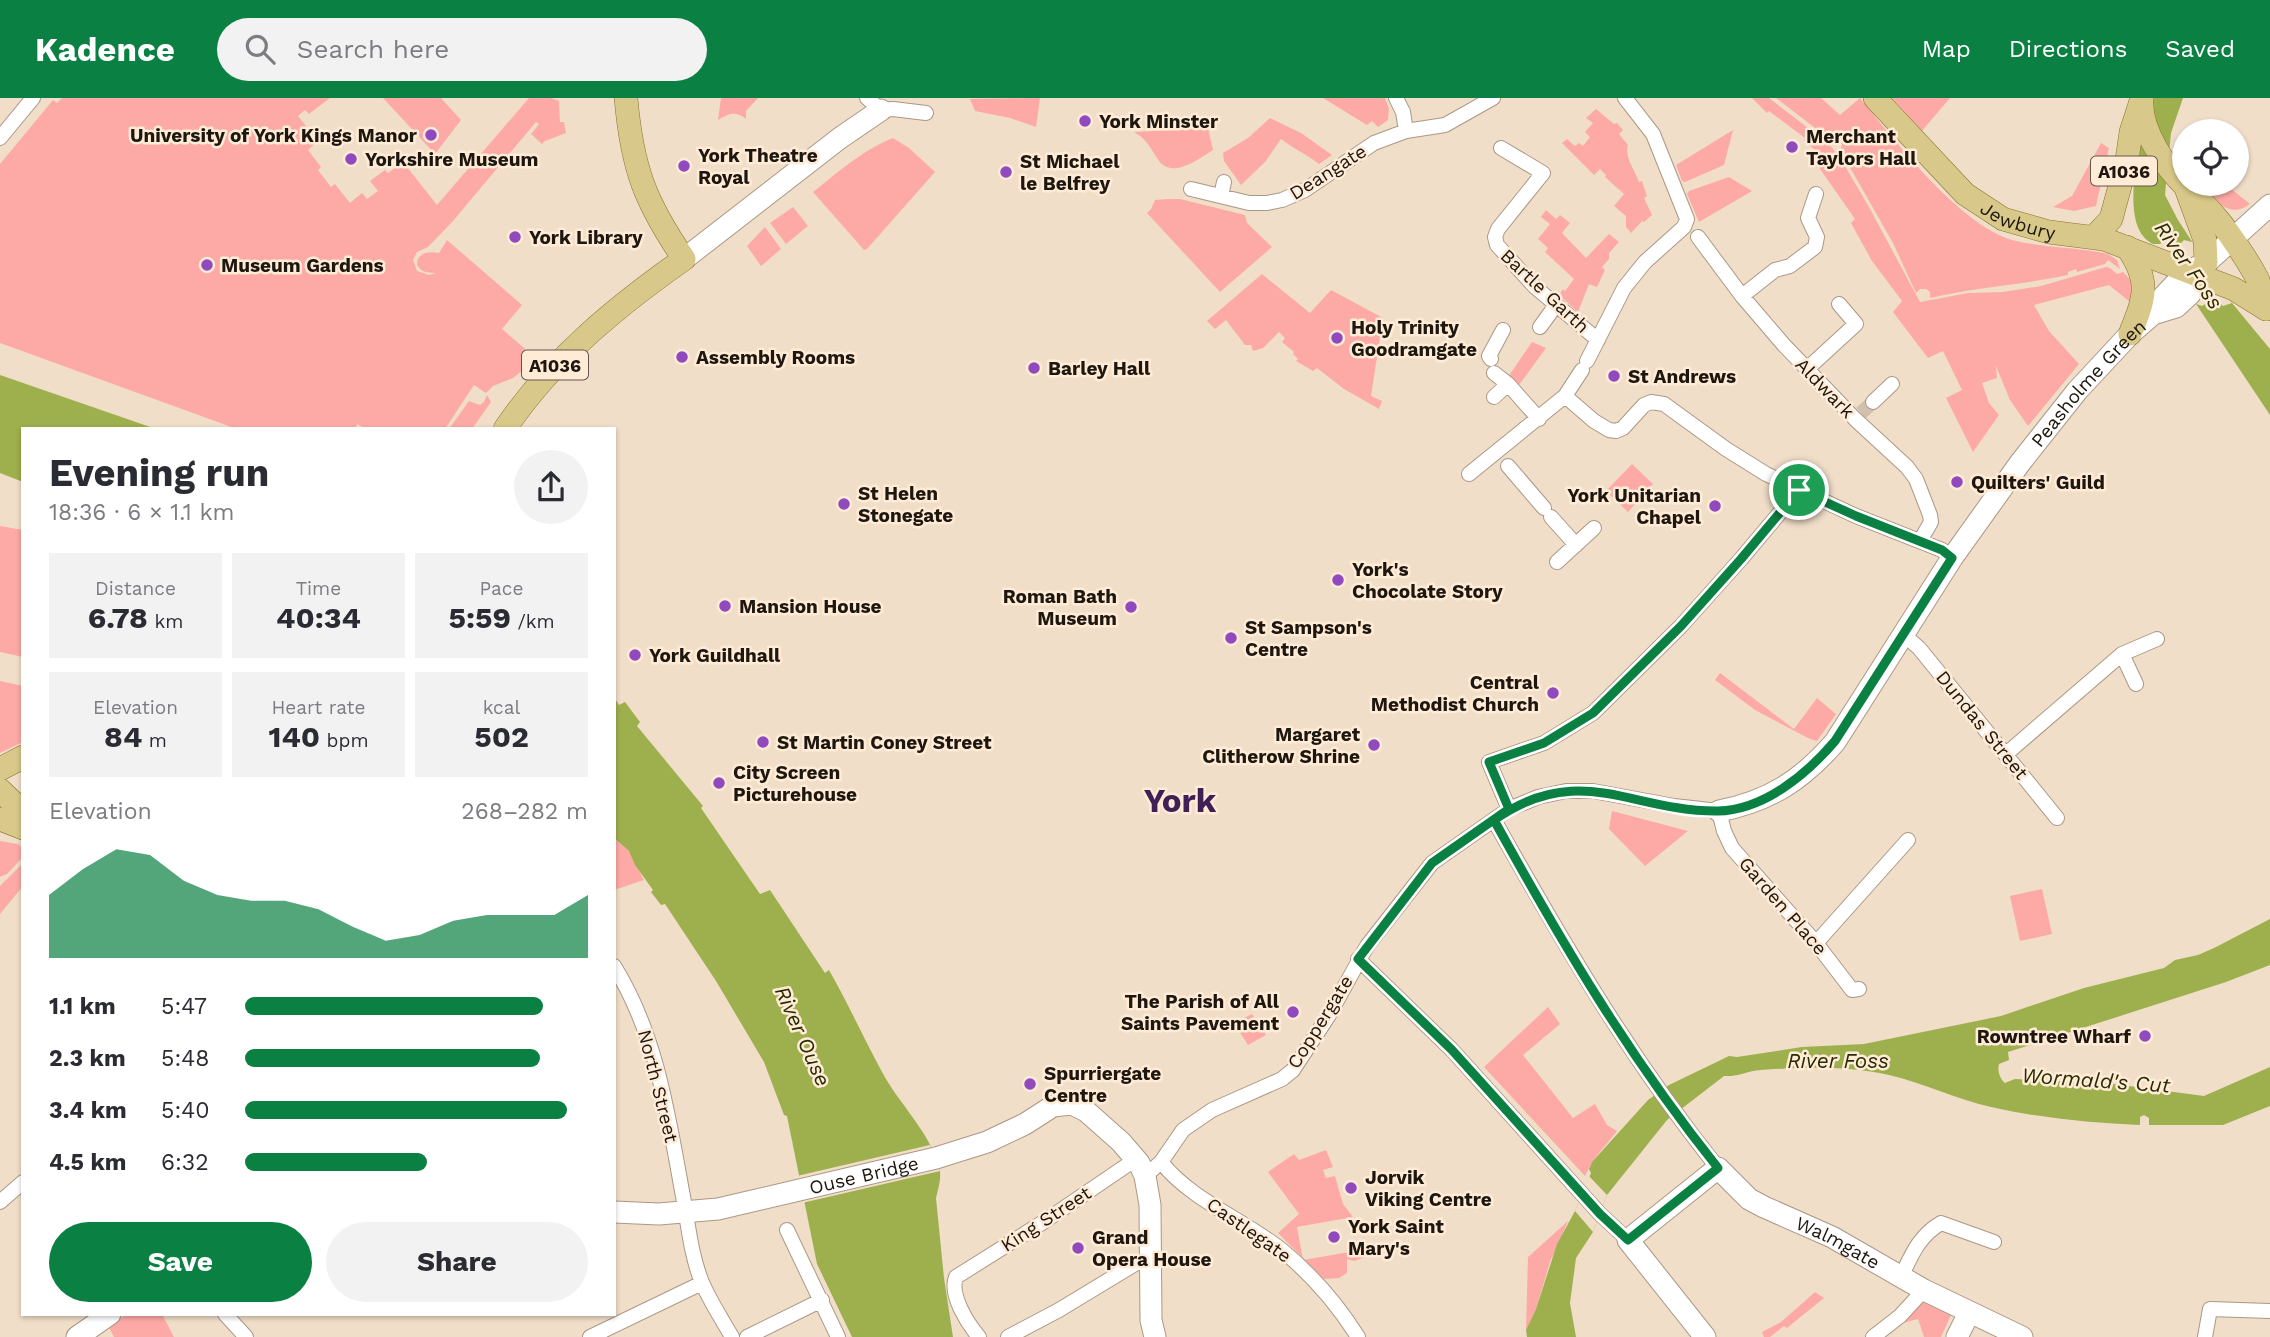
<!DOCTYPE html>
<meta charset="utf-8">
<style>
body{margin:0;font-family:"Work Sans",sans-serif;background:#f2f2f3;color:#2b2b33;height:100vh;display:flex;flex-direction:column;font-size:26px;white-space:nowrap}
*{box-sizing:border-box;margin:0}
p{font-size:23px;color:#7c7c81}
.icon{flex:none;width:38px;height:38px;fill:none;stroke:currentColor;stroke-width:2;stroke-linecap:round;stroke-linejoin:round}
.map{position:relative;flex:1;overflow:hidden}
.panel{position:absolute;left:21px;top:329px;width:595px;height:889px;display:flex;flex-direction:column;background:#fff;border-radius:0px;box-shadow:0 2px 5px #0004}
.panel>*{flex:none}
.tools{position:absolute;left:2172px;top:21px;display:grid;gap:14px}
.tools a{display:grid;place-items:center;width:77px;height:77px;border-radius:50%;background:#fff;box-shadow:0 2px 5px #0004;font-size:35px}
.pin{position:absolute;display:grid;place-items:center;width:60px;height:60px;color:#fff;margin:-30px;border:4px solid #fff;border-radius:50%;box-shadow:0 2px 7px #0007}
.round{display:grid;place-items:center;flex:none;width:74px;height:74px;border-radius:37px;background:#f2f2f3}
.summary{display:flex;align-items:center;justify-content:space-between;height:119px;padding:0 28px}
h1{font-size:38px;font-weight:700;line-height:52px}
.metrics{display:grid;grid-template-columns:repeat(3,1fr);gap:10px;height:119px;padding:7px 28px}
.metrics div{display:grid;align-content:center;border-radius:0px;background:#f2f2f3;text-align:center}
.metrics b{font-size:30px;font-weight:700}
.metrics small{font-size:19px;font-weight:400}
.metrics p{font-size:19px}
.chart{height:196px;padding:14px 28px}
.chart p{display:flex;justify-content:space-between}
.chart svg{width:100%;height:126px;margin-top:7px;fill:#0b8043;opacity:.7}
.primary-button{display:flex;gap:14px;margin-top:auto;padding:14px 28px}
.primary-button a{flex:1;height:80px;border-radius:42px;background:#0b8043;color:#fff;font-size:28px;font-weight:700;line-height:80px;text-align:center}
.primary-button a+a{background:#f2f2f3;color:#2b2b33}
ul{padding:0 28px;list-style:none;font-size:23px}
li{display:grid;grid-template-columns:112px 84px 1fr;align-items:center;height:52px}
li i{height:18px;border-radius:9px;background:#0b8043}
header{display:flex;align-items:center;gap:42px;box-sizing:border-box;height:98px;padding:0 35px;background:#0b8043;color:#fff}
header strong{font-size:33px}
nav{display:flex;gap:38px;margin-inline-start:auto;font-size:24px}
.search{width:490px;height:63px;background:#f2f2f3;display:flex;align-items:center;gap:18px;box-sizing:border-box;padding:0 24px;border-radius:38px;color:#7c7c81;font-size:26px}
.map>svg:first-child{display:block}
</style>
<header>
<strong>Kadence</strong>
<div class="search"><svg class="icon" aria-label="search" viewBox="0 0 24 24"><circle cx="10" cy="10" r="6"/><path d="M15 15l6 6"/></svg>Search here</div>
<nav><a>Map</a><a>Directions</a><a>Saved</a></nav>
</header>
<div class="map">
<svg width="2270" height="1239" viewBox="0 0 2270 1239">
<rect width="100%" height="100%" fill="#f1dec9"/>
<path fill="#fdaaa6" d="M62 0H330L309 16 305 12 298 18 318 43 308 52 321 69 318 72 331 89 335 86 350 105 362 95 367 101 378 93 370 83 385 72 388 75 403 64 437 107 529 0H551L559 3 560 24H564L566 35 545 43 542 46 531 36 539 26 536 24 453 123 428 149 417 154 413 162 417 173 429 177 435 175C427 174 422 175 417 167 417 154 429 153 439 155L447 142 522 207 502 231 537 261 513 280 493 288 486 295 474 287 445 331H366L357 326 355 331H237L0 245V66L53 2 57 5Z
M383 0H441L461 22 435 56Z
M721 0H758L746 13V21C735 13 730 15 718 22Z
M1040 0 1036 29 1010 20 975 13 970 1Z
M1323 0H1385L1389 11 1388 22 1378 29 1372 23 1367 27Z
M1752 0H1769L1829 46 1842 63 1869 109 1920 204 1968 195 2003 194 2041 188 2106 169 2110 170 2117 176 2123 174 2133 184 2136 194 2130 204 2109 187 2034 207 2049 233 2079 266 2028 328 2010 302 1996 268 1997 280 1982 285 1989 305 1999 317 1973 354 1946 300 1962 292 1943 253 1928 260 1893 214 1902 203 1872 163 1851 125 1855 121 1811 58 1816 53 1804 42 1805 40 1769 13 1767 15Z
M1776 0H1821L1840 17 1860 0C1895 43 1959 126 2012 142 2043 150 2076 149 2108 156L2117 162 2120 171 2108 162 2105 166 2077 174 2076 171 2068 174V177C2022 187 1976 189 1930 200V194L1926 191H1920L1916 195 1893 145 1840 52 1842 47 1841 43H1832Z
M1892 0H1950L1922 33Z
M1596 11 1614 26 1617 25 1623 32 1619 36 1628 47C1624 59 1635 72 1639 84L1642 83 1647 98 1644 100 1652 117 1644 124 1642 123 1631 135 1626 129V118L1614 108 1624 96 1605 79 1606 77 1600 71 1594 77 1562 45 1567 41 1575 48 1579 45 1583 48 1590 39 1585 34 1593 25 1586 20Z
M1270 20 1301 35 1332 57 1319 66C1306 56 1294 51 1281 41L1265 64 1241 87 1224 63 1223 55 1248 40Z
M1208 30 1213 52C1199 61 1172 81 1159 63 1150 50 1148 42 1134 34Z
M1733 32 1724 67 1685 84 1682 83 1676 67Z
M893 40 909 50 935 74 867 151 864 152 813 94C837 75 864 51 893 40Z
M2101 45 2109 50 2096 108 2074 113 2053 109 2072 98Z
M1729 79 1752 93 1699 124 1687 96 1689 93Z
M2201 86H2225L2250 106C2228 122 2214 101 2201 86Z
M1168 101H1180L1245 117 1247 125 1272 149 1220 194 1147 115 1151 111 1155 102Z
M793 109 808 128 786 146 770 125Z
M1546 112 1556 121 1560 117 1570 125 1562 135 1586 160 1609 136 1619 144 1609 155V161L1602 169 1605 172 1597 189 1589 186 1578 214 1559 197 1563 191 1565 193 1574 181 1545 154 1548 150 1538 141 1550 126 1541 119Z
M765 129 781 151 761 168 747 148Z
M1262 176 1310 215 1331 192 1383 220 1371 298 1382 303 1379 311 1344 291 1317 270 1313 273 1296 263 1298 261 1293 256 1294 254 1282 244 1285 240 1279 234 1263 250 1253 253 1251 247H1245L1226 222 1215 231 1207 223Z
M1532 244 1546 250 1519 287 1508 279Z
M487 297 491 304 472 331H449L469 303 480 307 484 304Z
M1632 366 1653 386 1628 414 1606 393Z
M0 428 23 432V559L0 554Z
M1720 575 1794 631 1817 600 1836 616 1817 643 1810 641 1755 612 1715 582Z
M0 583 23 588V644L0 655Z
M1612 713 1688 733 1645 768 1609 731Z
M614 740 629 753 644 782 614 792Z
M0 743 18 746 23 751V759L7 776 0 779Z
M23 765V788L0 816V788Z
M2042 791 2052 836 2020 843 2010 798Z
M1548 909 1560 926 1523 957 1573 1020 1595 1006 1607 1027 1617 1033 1592 1064 1585 1078 1484 969Z
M1252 916 1266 937 1248 947 1234 925Z
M1326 1052 1333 1069 1323 1072 1326 1080 1335 1078 1343 1106 1353 1119 1297 1129 1303 1162 1372 1150 1369 1158 1354 1163 1347 1161V1175L1339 1180 1324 1181 1278 1135 1299 1116 1268 1074 1294 1056 1299 1062Z
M1568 1123 1550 1164 1536 1211 1526 1232 1528 1159Z
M1815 1194 1824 1200 1787 1230 1784 1228 1770 1239H1764L1762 1234 1781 1224Z
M1923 1201 1952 1215 1941 1239H1924L1918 1221 1895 1227Z
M127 1216H162L174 1239H114L109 1229Z"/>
<path fill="#9eb04d" d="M2151 0H2183L2171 35 2165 97 2178 122 2232 205 2270 251V317L2196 206 2153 146C2114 128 2144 32 2151 0Z
M0 277 156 331H23V384L0 375Z
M614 599 619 607 625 604 640 624 637 628 703 708 701 710 760 796 770 792 825 875 829 872C848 905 863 939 881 972 897 1004 934 1038 940 1074 941 1083 938 1091 936 1100L944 1180 953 1239H852L817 1166 787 1018 784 1017 764 964 716 883 665 806 661 807 651 794 653 792 635 767 629 753 614 740Z
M2270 821V867L2226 884 2008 954 2009 962 1999 966C1997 972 2000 981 2005 985L2015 981 2114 986 2204 998 2270 969V1008L2223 1027H2149V1020L2144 1017 2140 1019V1027C2090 1025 2040 1020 1991 1009 1956 1001 1923 985 1889 977 1847 968 1803 969 1761 972 1747 973 1738 979 1724 978L1667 1022 1607 1097 1593 1134 1576 1160 1570 1205 1576 1239H1527L1526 1232 1536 1211 1557 1146 1575 1113 1591 1075 1589 1071 1592 1064 1648 1002 1669 987 1729 958 1737 959 1802 949 1864 946 2001 918 2084 890 2164 870 2175 862 2198 857 2214 850Z"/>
<path fill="#f1dec9" d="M2184 142 2192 144 2232 205 2223 208 2220 205 2205 206 2202 208 2196 206 2152 146H2160L2163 143 2166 145H2181Z
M930 1047 940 1073 802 1105 797 1078Z
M1589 1078 1607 1097 1593 1134 1575 1113Z"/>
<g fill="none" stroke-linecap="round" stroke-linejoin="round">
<path stroke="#d1c0ad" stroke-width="14" stroke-dasharray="14 7" stroke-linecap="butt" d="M1861 315 1873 304"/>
<g stroke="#aa9885" stroke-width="16">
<path id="street" d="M867 0 881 12 893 11 926 15
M1396 0 1403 14 1406 33
M0 40 33 0
M1501 50 1543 75 1498 131 1495 139 1497 147 1535 189 1598 242
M1191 91 1249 105H1267L1282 102 1305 92 1374 45 1406 33 1445 27 1493 0
M1221 98 1224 84
M1698 139 1742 198 1783 246 1855 321 1907 369 1916 381 1930 417 1931 424 1920 443
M1742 198 1775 172 1790 168 1815 149 1817 139 1808 120 1816 96
M1540 229 1556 207
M1491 261 1489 258 1503 232
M1587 263 1624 190 1645 164 1684 129 1687 121 1653 36 1625 0
M1807 271 1856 226 1839 206
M1494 275 1508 286 1539 321
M1565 298 1594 323 1609 332 1616 333 1623 330 1644 307 1651 304 1664 306 1726 351 1766 376 1856 418 1942 452 1952 460
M1494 299 1508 286
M1873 304 1892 286
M1508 368 1544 410
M1469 376 1565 298 1582 272
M1551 419 1576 447
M1557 464 1594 430
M1904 537 1919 550 2057 720
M2122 556 2136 586
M2006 656 2122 556 2157 541
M1509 711 1489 664 1544 645 1593 615 1681 528 1741 461 1799 392
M1494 722C1563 845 1629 959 1718 1070
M1816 845 1908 742
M1358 861 1452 952 1600 1116 1628 1142
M614 868C656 935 668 1016 682 1093 688 1123 690 1153 701 1182 709 1202 722 1221 732 1239
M1161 1064C1192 1103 1245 1122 1283 1153 1313 1178 1338 1207 1358 1239
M1145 1078 1161 1064 1183 1032 1212 1012 1282 981 1293 972 1329 917 1367 848 1432 765 1509 711 1538 699 1566 693H1593L1674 708 1719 713 1724 733 1732 750 1816 845 1852 892 1859 891
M0 1104 23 1084
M787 1132 838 1239
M1901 1179C1912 1156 1919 1138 1941 1125L1994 1144
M225 1216 246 1239
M590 1239 702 1185
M747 1239 822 1202
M979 1239C968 1226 949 1197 956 1179L1045 1123 1136 1061
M1008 1239 1059 1212 1135 1166 1150 1162
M1873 1239 1900 1218 1924 1192
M2205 1239 2210 1211 2270 1213"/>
</g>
<g stroke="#aa9885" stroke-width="23">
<g id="secondary">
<path d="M684 161 840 40 881 12"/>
<path d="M2153 216 2161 201 2179 182 2188 173 2206 165 2270 107"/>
<path id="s1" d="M1719 713C1770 703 1802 682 1835 644L1952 460 2020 365 2077 293 2130 236 2153 216 2176 209 2190 196 2202 179 2206 165"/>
<path id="s2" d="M614 1114 659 1116 718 1111 936 1060 987 1044 1025 1026 1053 1008 1072 1006 1086 1013 1121 1044 1139 1065 1145 1078 1150 1107 1151 1222 1155 1239"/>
<path d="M77 1239 110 1216"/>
<path id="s3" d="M1705 1239 1628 1142 1718 1070 1749 1101 1764 1109 1832 1139 1924 1192 2022 1239"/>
<path d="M1957 1239 1969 1215"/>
</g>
</g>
<g stroke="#86722c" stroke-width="24">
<g id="primary">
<path id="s4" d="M1875 0 1965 96 2003 121 2049 134 2104 141 2234 191 2266 211"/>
<path d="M2142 0C2139 31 2165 69 2187 90 2196 99 2206 107 2214 117 2227 131 2248 163 2257 180 2261 189 2263 201 2266 211"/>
<path d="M2187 93 2205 142 2206 165"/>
<path d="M2094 139 2111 121 2127 62 2131 34 2141 3"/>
<path d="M2127 149C2151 184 2145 199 2130 236"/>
<path d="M505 331C551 262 617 208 684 161 645 104 632 70 626 0"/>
<path d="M0 671 23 659"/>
<path d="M0 692 23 714"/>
<path d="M0 721 23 730"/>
</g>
</g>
<use href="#street" stroke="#fff" stroke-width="14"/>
<use href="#secondary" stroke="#fff" stroke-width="21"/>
<use href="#primary" stroke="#d8c889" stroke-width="23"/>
</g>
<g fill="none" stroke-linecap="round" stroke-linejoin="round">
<g stroke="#fff" stroke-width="14">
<path id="route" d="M1799 392 1741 461 1681 528 1593 615 1544 645 1489 664 1509 711 1432 765 1358 861 1452 952 1600 1116 1628 1142 1718 1070C1629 959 1562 845 1494 722 1580 662 1632 714 1718 713 1764 712 1807 676 1835 643L1952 460 1942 452 1856 418 1799 392"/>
</g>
<use href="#route" stroke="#0b8043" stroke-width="9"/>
</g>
<g fill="#904abd" stroke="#ffebd6" stroke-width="2.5">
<circle cx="1085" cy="23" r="7"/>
<circle cx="431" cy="37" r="7"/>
<circle cx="1792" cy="49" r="7"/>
<circle cx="351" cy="61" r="7"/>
<circle cx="684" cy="68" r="7"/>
<circle cx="1006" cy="74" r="7"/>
<circle cx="515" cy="139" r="7"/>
<circle cx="207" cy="167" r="7"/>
<circle cx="1337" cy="240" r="7"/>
<circle cx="682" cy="259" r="7"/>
<circle cx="1034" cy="270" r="7"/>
<circle cx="1614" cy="278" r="7"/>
<circle cx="1957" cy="384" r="7"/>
<circle cx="844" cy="406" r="7"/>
<circle cx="1715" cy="408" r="7"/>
<circle cx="1338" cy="482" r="7"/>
<circle cx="725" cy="508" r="7"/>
<circle cx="1131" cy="509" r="7"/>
<circle cx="1231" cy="540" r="7"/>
<circle cx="635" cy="557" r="7"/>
<circle cx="1553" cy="595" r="7"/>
<circle cx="763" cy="644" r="7"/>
<circle cx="1374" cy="647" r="7"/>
<circle cx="719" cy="685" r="7"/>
<circle cx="1293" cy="914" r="7"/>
<circle cx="2145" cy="938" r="7"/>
<circle cx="1030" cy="986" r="7"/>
<circle cx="1351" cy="1090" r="7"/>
<circle cx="1334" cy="1139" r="7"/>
<circle cx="1078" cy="1150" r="7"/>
</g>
<g text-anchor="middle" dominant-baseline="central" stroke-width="5" stroke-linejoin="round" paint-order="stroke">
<g fill="#ffebd6" stroke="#61574b" stroke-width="2">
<rect x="2091" y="58.5" width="66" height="29" rx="5"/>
<rect x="522" y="252.5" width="66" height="29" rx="5"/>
</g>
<g font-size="18" font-weight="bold" fill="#1d170f">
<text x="2124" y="73">A1036</text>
<text x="555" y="267">A1036</text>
</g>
<g font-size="19" font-weight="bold" fill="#1d170f" stroke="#ffebd6" text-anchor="start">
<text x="1099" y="23">York Minster</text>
<text x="417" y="37" text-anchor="end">University of York Kings Manor</text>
<text x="1806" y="38">Merchant<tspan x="1806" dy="22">Taylors Hall</tspan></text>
<text x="698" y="57">York Theatre<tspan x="698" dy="22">Royal</tspan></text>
<text x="365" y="61">Yorkshire Museum</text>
<text x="1020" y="63">St Michael<tspan x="1020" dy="22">le Belfrey</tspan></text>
<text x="529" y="139">York Library</text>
<text x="221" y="167">Museum Gardens</text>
<text x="1351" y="229">Holy Trinity<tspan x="1351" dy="22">Goodramgate</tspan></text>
<text x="696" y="259">Assembly Rooms</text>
<text x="1048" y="270">Barley Hall</text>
<text x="1628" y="278">St Andrews</text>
<text x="1971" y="384">Quilters' Guild</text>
<text x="858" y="395">St Helen<tspan x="858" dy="22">Stonegate</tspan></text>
<text x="1701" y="397" text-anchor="end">York Unitarian<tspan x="1701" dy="22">Chapel</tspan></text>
<text x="1352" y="471">York's<tspan x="1352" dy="22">Chocolate Story</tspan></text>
<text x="1117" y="498" text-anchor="end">Roman Bath<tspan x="1117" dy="22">Museum</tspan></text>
<text x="739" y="508">Mansion House</text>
<text x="1245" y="529">St Sampson's<tspan x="1245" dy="22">Centre</tspan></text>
<text x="649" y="557">York Guildhall</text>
<text x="1539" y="584" text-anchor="end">Central<tspan x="1539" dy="22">Methodist Church</tspan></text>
<text x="1360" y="636" text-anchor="end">Margaret<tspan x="1360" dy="22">Clitherow Shrine</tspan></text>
<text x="777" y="644">St Martin Coney Street</text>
<text x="733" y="674">City Screen<tspan x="733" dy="22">Picturehouse</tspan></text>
<text x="1279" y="903" text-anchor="end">The Parish of All<tspan x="1279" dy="22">Saints Pavement</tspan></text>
<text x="2131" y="938" text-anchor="end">Rowntree Wharf</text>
<text x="1044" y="975">Spurriergate<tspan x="1044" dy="22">Centre</tspan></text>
<text x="1365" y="1079">Jorvik<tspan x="1365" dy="22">Viking Centre</tspan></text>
<text x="1348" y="1128">York Saint<tspan x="1348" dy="22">Mary's</tspan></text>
<text x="1092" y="1139">Grand<tspan x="1092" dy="22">Opera House</tspan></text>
</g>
<g font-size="19" fill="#1d170f" stroke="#ffebd6">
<text transform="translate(1328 74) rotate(-32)">Deangate</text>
<text stroke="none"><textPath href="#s4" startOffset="192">Jewbury</textPath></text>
<text transform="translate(1545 193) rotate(43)">Bartle Garth</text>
<text stroke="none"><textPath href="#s1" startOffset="578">Peasholme Green</textPath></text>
<text transform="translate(1825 290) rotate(46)">Aldwark</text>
<text transform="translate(1982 627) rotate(51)">Dundas Street</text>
<text transform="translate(1783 808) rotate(49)">Garden Place</text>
<text transform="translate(1320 924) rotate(-58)">Coppergate</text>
<text transform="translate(658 988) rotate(76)">North Street</text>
<text stroke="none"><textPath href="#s2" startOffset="254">Ouse Bridge</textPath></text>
<text transform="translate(1046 1121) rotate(-33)">King Street</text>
<text transform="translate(1249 1132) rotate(35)">Castlegate</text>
<text stroke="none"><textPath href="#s3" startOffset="382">Walmgate</textPath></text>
</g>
<g font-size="21" font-style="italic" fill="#272d03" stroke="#ffebd6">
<text transform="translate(2189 167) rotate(55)">River Foss</text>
<text transform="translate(803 938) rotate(66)">River Ouse</text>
<text x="1838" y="962">River Foss</text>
<text transform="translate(2096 982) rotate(4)">Wormald's Cut</text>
</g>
<g font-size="33" font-weight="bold" fill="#401e56" stroke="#ffebd6">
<text x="1180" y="702">York</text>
</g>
</g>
</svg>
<div class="tools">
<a><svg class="icon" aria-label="locate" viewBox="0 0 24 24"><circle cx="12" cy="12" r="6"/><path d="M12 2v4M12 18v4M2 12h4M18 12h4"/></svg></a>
</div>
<div class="pin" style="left:1799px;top:392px;background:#1e9e55"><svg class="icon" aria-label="arrive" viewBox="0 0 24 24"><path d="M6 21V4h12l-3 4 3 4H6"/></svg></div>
<section class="panel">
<div class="summary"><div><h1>Evening run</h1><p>18:36 · 6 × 1.1 km</p></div><a class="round"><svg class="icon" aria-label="share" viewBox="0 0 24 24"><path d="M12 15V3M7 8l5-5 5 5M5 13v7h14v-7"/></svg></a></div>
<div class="metrics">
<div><p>Distance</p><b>6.78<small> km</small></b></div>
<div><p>Time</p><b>40:34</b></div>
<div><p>Pace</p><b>5:59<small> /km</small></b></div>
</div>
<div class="metrics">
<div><p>Elevation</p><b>84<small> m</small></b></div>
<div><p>Heart rate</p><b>140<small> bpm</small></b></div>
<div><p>kcal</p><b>502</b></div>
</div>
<div class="chart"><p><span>Elevation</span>268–282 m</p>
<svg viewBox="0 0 160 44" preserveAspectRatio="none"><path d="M0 44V22L10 13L20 6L30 8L40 17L50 22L60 24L70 24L80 27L90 33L100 38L110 36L120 31L130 29L140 29L150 29L160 22V44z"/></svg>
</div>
<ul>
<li><b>1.1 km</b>5:47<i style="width:87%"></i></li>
<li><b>2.3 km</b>5:48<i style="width:86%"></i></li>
<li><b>3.4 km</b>5:40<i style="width:94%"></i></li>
<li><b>4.5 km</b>6:32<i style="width:53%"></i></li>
</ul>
<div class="primary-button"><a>Save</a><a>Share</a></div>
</section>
</div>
